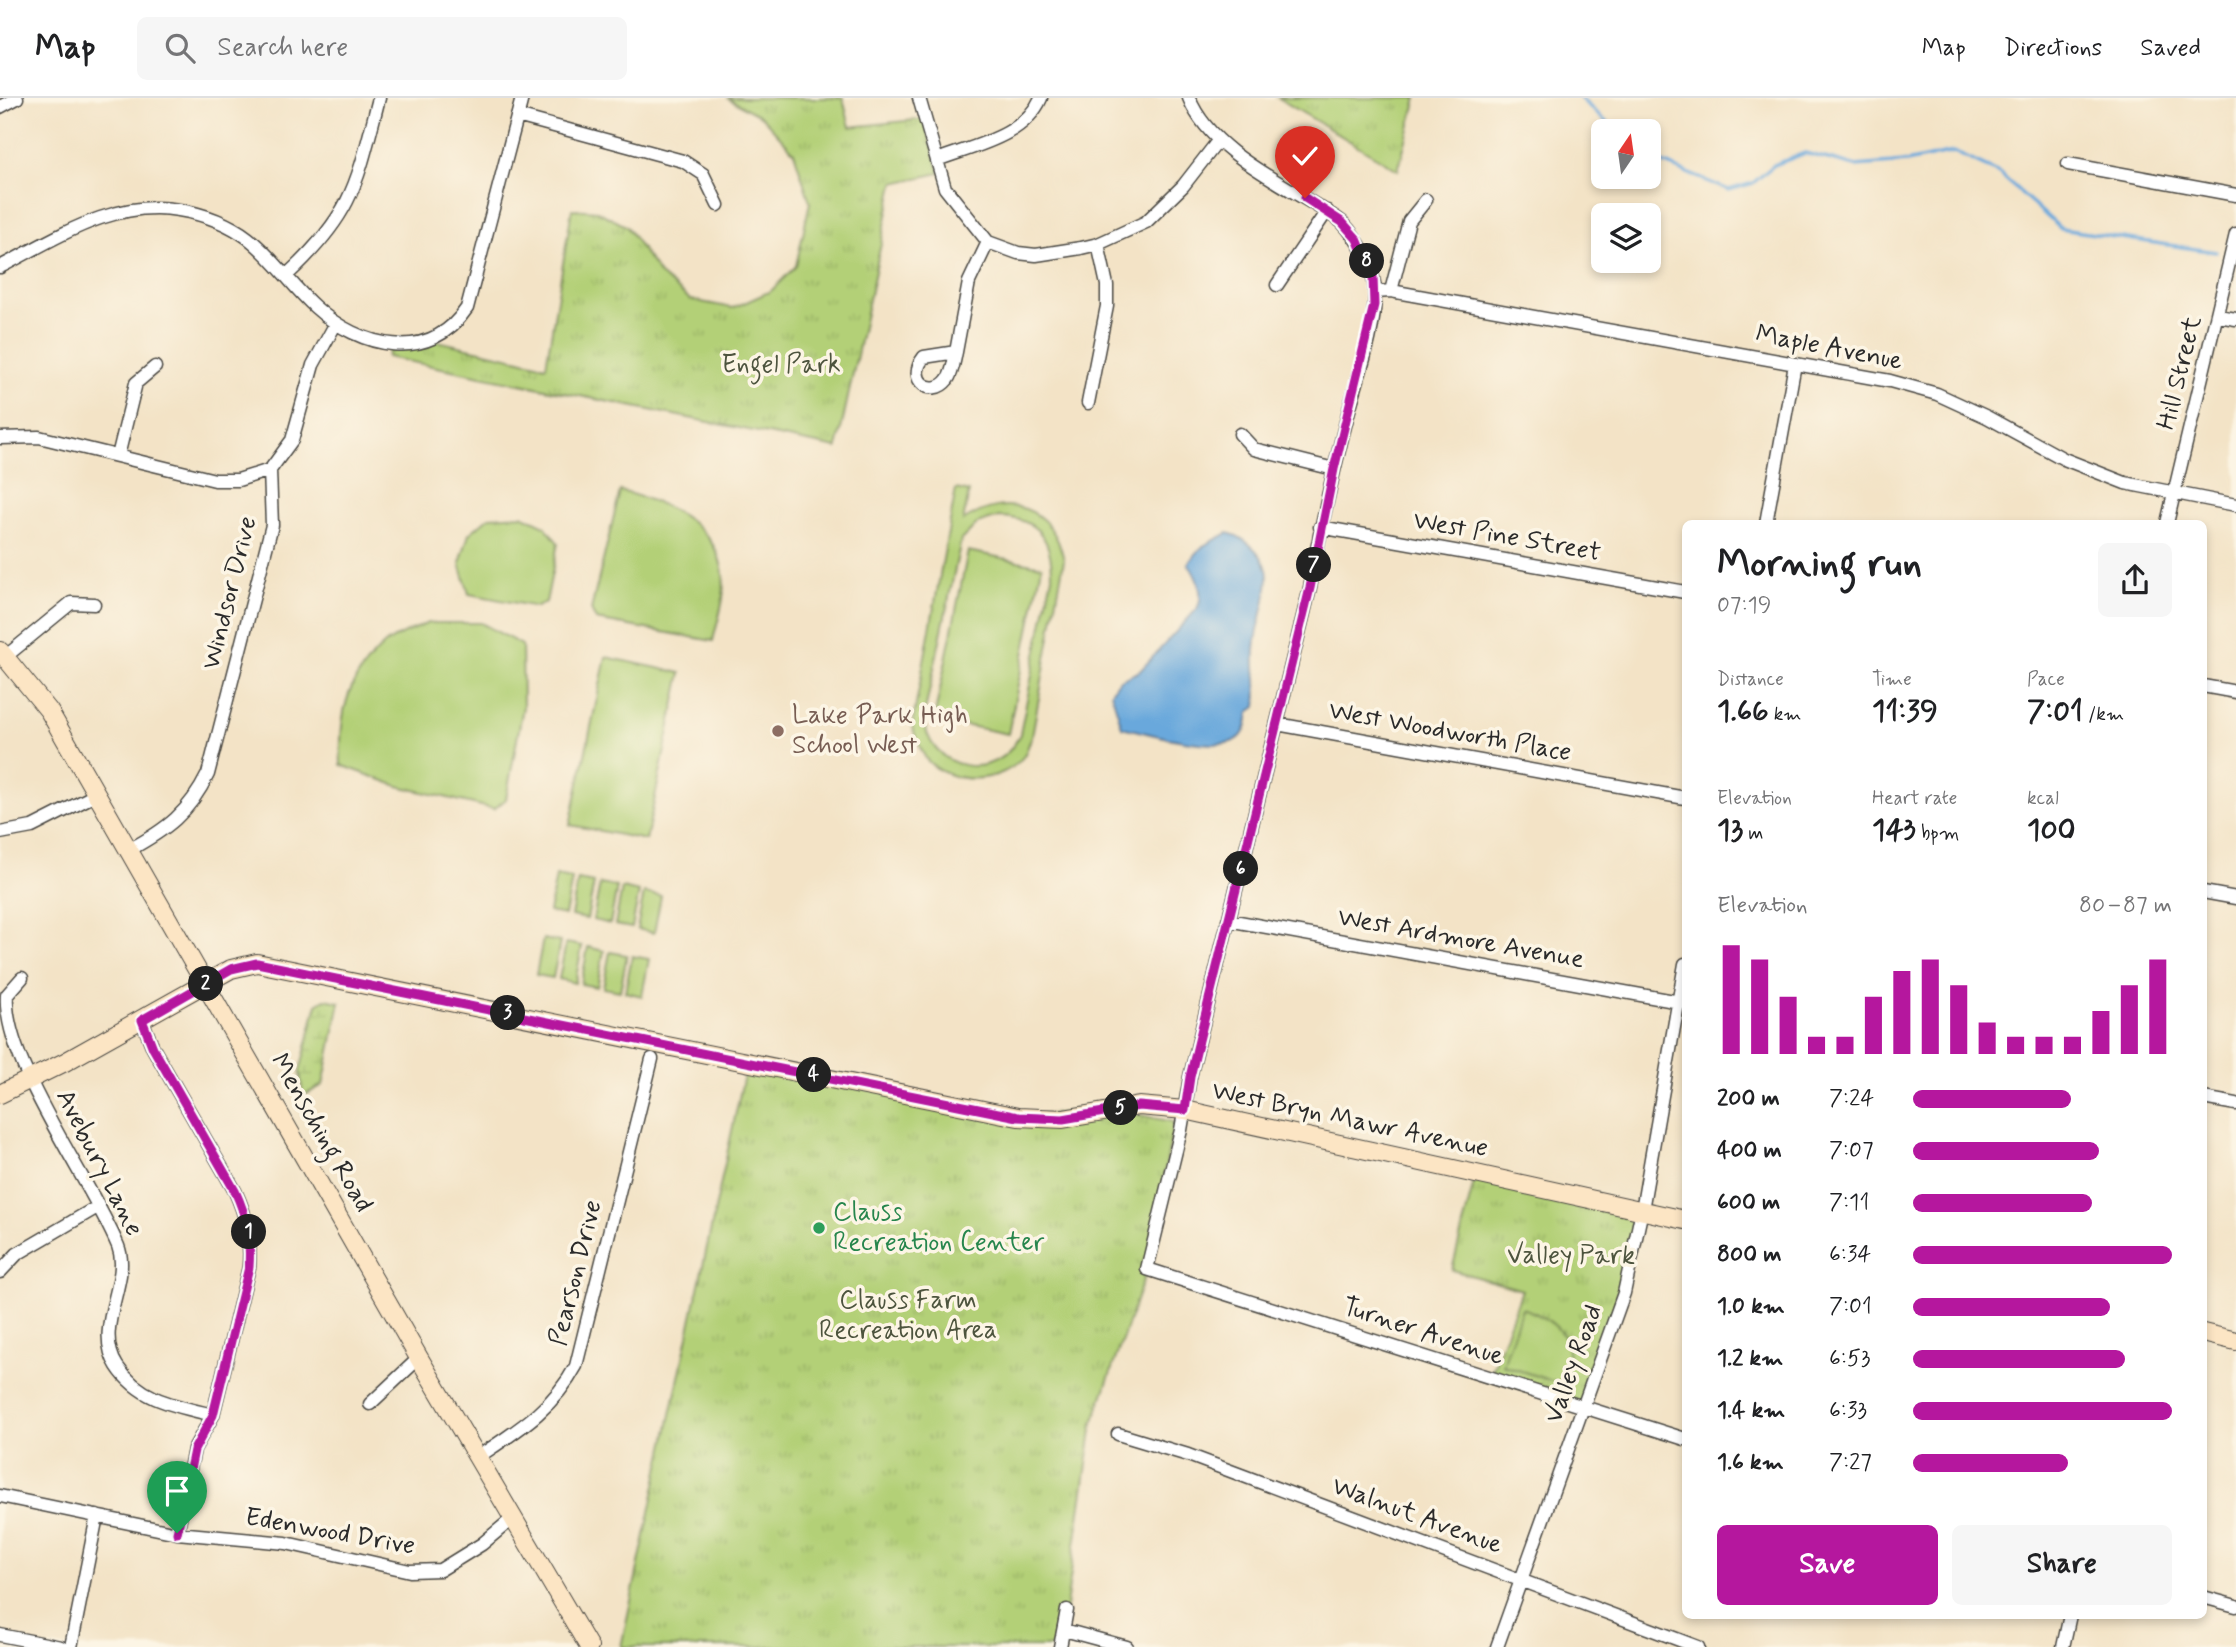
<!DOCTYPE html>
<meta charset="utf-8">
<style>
body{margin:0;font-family:Mynerve,sans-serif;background:#f6f6f6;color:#202124;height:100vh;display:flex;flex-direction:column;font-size:26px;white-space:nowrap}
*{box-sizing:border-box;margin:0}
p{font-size:23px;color:#757577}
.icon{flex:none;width:38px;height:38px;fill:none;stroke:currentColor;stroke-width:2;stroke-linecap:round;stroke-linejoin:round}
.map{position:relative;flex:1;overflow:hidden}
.drawer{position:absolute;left:1682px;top:422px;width:525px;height:1099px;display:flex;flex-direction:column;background:#fff;border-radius:10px;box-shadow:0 4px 10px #0003}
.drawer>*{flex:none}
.needle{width:46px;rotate:13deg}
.controls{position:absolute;left:1591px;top:21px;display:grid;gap:14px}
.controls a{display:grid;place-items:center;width:70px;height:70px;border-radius:10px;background:#fff;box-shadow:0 4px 10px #0003;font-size:35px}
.pin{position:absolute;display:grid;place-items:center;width:60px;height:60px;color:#fff;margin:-72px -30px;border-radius:50% 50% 50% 0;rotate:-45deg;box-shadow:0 0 7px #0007}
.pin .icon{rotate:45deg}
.km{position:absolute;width:35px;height:35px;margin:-18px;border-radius:50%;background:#222;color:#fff;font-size:19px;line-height:35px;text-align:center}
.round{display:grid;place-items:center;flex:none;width:74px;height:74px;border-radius:10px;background:#f6f6f6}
.summary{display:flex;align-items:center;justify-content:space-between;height:119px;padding:0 35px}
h1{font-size:38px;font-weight:700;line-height:52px}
.figures{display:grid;grid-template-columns:repeat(3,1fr);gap:10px;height:119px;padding:7px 35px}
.figures div{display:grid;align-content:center}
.figures b{font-size:30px;font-weight:700}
.figures small{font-size:19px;font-weight:400}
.figures p{font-size:19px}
.chart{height:196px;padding:14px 35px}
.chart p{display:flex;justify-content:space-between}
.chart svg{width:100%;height:126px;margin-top:7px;stroke:#b5179e;stroke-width:6}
.primary-button{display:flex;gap:14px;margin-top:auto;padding:14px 35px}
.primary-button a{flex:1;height:80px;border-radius:10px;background:#b5179e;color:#fff;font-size:28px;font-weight:700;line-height:80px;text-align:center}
.primary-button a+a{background:#f6f6f6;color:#202124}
ul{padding:0 35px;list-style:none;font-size:23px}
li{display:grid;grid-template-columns:112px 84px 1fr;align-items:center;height:52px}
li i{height:18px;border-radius:9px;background:#b5179e}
header{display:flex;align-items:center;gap:42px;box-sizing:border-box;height:98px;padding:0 35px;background:#fff;border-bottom:2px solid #e0e0e0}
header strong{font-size:33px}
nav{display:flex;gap:38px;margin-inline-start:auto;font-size:24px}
.search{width:490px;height:63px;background:#f6f6f6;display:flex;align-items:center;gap:18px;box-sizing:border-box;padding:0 24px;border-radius:10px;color:#757577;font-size:26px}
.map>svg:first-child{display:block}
</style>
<header>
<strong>Map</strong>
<div class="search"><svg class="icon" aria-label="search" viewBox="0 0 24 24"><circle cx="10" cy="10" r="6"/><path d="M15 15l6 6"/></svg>Search here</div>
<nav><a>Map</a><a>Directions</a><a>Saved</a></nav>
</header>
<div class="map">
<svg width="2236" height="1549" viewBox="0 0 2236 1549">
<defs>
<pattern id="grass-tufts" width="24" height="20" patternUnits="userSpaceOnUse" patternTransform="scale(1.75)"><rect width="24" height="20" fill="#b3d077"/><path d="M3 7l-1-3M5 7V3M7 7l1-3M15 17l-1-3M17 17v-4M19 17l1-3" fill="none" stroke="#9ab367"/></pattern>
<pattern id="wetland-marsh" width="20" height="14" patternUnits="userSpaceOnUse" patternTransform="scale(1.75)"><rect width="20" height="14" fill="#b3d077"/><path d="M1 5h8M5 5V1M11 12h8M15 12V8" fill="none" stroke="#9ab367"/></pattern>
</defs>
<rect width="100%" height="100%" fill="#fcf5e5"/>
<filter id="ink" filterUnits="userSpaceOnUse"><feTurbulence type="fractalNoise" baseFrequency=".0143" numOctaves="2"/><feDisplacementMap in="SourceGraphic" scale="14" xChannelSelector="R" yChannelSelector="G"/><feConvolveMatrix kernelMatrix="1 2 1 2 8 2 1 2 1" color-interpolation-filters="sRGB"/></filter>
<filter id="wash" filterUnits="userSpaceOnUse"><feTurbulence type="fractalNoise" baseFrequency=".00686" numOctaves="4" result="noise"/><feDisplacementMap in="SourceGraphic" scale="28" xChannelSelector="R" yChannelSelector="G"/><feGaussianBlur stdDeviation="1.57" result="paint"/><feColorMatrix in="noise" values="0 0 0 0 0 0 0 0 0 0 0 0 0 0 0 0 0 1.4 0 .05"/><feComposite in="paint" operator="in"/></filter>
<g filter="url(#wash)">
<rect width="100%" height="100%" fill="#f3e3c6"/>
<path fill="url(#grass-tufts)" stroke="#6f7e51" stroke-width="2" d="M727 0H843L850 29 924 21 940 75 894 85 837 350 387 259 391 245 433 242 546 268 572 111 597 113 626 128 660 177 691 202 733 210 771 193 796 168 810 104 794 54 762 19Z
M1278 0H1417L1398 72Z
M747 963 1018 1019 1111 1011 1174 1024 1147 1171 1093 1325 1060 1549H621Z
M1476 1076 1642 1112 1636 1141 1583 1309 1490 1279 1522 1192 1452 1172Z"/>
<path fill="url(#wetland-marsh)" stroke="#6f7e51" stroke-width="2" d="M325 901 340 904 323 987 303 998 300 973 317 906Z"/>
<path fill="#b3d077" stroke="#6f7e51" stroke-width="2" fill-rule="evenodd" d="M956 391 969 394 963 423C1007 394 1052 407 1064 462L1032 638C1029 645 1027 654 1023 659 1002 686 952 688 928 663 921 655 916 639 912 628ZM999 419C1038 420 1052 441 1052 478L1020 636C998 687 926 674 924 618L961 442 977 426Z
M620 393C675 407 731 433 723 500 721 514 716 529 713 543L596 522 591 512Z
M522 417 545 428 558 445 546 504 537 509 469 496 460 465 469 436 489 419Z
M968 453 1042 468 1008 636 934 621Z
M428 525H481L522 547 523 609 506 701 494 711 398 688 341 667C339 617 345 582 384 547 395 537 414 532 428 525Z
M606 559 681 575 646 742 570 727Z
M556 778 572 781 565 817 549 814Z
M578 782 594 785 587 821 571 818Z
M600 786 617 789 610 826 593 822Z
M622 790 639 794 632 830 615 827Z
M644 795 661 798 654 835 637 831Z
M543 841 560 844 553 880 536 877Z
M566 845 582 848 575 885 559 881Z
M588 849 604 853 597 889 581 886Z
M610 854 627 857 620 893 603 890Z
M632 858 649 861 642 898 625 894Z
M1522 1210C1563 1224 1577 1245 1564 1287L1503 1267Z"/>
<path fill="#69a8dc" stroke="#4a6a84" stroke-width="2" d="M1228 435C1247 440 1269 460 1268 481 1267 504 1257 527 1255 551 1253 571 1259 588 1256 609L1249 614C1248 624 1246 637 1236 642 1213 654 1147 635 1122 629L1111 594 1120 582 1140 573 1197 511C1205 495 1197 479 1188 465L1203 448Z"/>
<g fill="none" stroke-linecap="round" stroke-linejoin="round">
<path stroke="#69a8dc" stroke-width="3.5" d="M1580 0 1616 33
M1648 59 1729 92 1753 85 1774 67 1805 55 1855 68 1906 64 1954 54 1999 75 2061 131 2216 154"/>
</g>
</g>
<g filter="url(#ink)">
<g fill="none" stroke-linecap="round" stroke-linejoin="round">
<g stroke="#494742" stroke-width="15">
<path id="street" d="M919 0 945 90 988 144 1018 155 1036 157 1081 150 1098 146 1146 124 1183 88 1218 43
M1189 0C1212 58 1293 89 1342 124 1359 142 1375 170 1375 196 1375 235 1358 278 1348 316 1333 374 1320 431 1310 490L1190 979 1181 1032 1147 1171 1685 1341
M0 9 17 0
M517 18 683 63 703 76 718 107
M937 62C973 48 1024 39 1041 0
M2068 66 2236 97
M0 169C55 141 114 100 179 112 203 116 228 125 248 140 274 160 291 187 315 209 360 250 429 267 467 210L522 0
M287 177C354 115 357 85 379 0
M1277 187 1327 113
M1391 193 1409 123 1426 102
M1375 194 1391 193 1890 283 1937 296 1987 319 2064 361 2125 385 2236 407
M2218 218 2236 221
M956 254C954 262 953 275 947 282 933 300 905 283 924 259L956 254 969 184 988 144
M1088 305 1107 208V187L1098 146
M1240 336 1254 351 1334 371
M0 340 39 339 215 382H238L270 372
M118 358 136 285 155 269
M1766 425 1795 266
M2167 425 2236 136
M1320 429 1685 494
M5 559 71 505 94 506
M2203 588 2236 594
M1277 626 1685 700
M0 735 32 729 97 696
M129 752C167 731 189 715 208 676L272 427 270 372 292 342 313 267 336 225
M2203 794 2236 800
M1228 822 1685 905
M22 880 7 897C2 963 91 1082 118 1148 132 1183 92 1229 117 1268 139 1302 176 1308 213 1317
M142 922 153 950 235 1093C247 1119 251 1140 249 1169L213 1317 194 1351 177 1435
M2203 1000 2236 1006
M0 1174 17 1156 99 1108
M370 1306 419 1260
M1118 1336 1188 1357 1698 1549
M478 1359C518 1332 553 1311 576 1268L652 961
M0 1398 177 1435 286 1445 410 1473 440 1472 482 1446 513 1420
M2203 1499 2236 1508
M1064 1532 1127 1549
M0 1537 61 1549
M71 1549 97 1418
M1060 1549 1067 1512
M1497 1549 1624 1195 1642 1112 1685 866
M2063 1549 2070 1517"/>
</g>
<g stroke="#494742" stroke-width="20">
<path id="secondary" d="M0 553 49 613 419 1260 589 1549
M0 996 65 964 231 871 257 865 1018 1019 1063 1021 1139 1008 1185 1012 1685 1122
M2203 1235 2236 1243"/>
</g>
<use href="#street" stroke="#fff" stroke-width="12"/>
<use href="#secondary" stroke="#fce5c4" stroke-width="18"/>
</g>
</g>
<g fill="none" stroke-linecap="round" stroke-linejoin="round" filter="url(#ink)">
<g stroke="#fff" stroke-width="14">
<path id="route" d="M177 1435 194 1352 213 1317 249 1169C251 1140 247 1119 235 1093L153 950 142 922 231 871 257 865 1018 1019 1063 1021 1139 1008 1185 1012 1190 979 1310 490 1334 371 1374 207 1373 179 1357 141 1342 124 1305 100"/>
</g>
<use href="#route" stroke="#b5179e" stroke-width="9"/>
</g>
<circle fill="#8d6e63" stroke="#fcf5e5" stroke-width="2.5" cx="778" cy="633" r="7"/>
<circle fill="#2e9e5b" stroke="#fcf5e5" stroke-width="2.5" cx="819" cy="1130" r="7"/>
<g text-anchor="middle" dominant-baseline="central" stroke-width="7" stroke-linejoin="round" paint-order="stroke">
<g font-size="26" fill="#2b2b2b" stroke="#fcf5e5">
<text transform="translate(1829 250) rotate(11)">Maple Avenue</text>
<text transform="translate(2180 275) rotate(-76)">Hill Street</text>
<text transform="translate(1507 439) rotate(10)">West Pine Street</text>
<text transform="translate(230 495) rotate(-76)">Windsor Drive</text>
<text transform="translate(1450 634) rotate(10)">West Woodworth Place</text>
<text transform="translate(1461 841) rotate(10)">West Ardmore Avenue</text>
<text transform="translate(1350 1022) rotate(12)">West Bryn Mawr Avenue</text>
<text transform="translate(321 1035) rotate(60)">Mensching Road</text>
<text transform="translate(99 1065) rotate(63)">Avebury Lane</text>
<text transform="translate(576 1175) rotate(-76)">Pearson Drive</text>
<text transform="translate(1423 1234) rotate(18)">Turner Avenue</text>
<text transform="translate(1574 1266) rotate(-70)">Valley Road</text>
<text transform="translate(1417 1418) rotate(20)">Walnut Avenue</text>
<text transform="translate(330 1434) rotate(10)">Edenwood Drive</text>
</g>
<g font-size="26" fill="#4d543e" stroke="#fcf5e5">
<text x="781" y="267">Engel Park</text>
<text x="1571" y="1158">Valley Park</text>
<text x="908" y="1203">Clauss Farm<tspan x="908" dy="30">Recreation Area</tspan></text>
</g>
<g font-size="26" fill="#785e54" stroke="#fcf5e5" text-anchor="start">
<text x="792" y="618">Lake Park High<tspan x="792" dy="30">School West</tspan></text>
</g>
<g font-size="26" fill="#27864d" stroke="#fcf5e5" text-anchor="start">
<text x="833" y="1115">Clauss<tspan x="833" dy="30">Recreation Center</tspan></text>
</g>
</g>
</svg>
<div class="controls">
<a><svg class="needle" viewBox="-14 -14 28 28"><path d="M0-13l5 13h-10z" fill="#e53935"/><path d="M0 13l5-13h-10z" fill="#757577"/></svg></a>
<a><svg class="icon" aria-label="layers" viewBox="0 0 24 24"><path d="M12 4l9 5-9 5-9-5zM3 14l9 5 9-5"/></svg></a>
</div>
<div class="pin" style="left:177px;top:1435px;background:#1e9e55"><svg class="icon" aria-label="arrive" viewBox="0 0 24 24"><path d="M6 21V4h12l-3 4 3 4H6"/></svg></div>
<div class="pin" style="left:1305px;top:100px;background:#d93025"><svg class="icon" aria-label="check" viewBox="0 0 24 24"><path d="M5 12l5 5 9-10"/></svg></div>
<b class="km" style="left:249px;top:1134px">1</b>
<b class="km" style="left:206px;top:886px">2</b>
<b class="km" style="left:508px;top:915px">3</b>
<b class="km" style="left:814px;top:977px">4</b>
<b class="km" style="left:1121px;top:1010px">5</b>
<b class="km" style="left:1241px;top:771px">6</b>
<b class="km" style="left:1314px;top:467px">7</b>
<b class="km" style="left:1367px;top:163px">8</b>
<section class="drawer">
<div class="summary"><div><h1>Morning run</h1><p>07:19</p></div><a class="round"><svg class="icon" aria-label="share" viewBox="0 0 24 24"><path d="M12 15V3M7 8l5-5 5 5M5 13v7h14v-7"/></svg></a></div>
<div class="figures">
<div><p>Distance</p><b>1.66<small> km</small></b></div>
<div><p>Time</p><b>11:39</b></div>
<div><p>Pace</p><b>7:01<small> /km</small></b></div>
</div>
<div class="figures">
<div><p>Elevation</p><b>13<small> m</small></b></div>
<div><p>Heart rate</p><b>143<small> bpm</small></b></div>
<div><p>kcal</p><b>100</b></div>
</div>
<div class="chart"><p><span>Elevation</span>80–87 m</p>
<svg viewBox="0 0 160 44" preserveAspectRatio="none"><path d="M5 44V6M15 44V11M25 44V24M35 44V38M45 44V38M55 44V24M65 44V15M75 44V11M85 44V20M95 44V33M105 44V38M115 44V38M125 44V38M135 44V29M145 44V20M155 44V11"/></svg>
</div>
<ul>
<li><b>200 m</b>7:24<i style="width:61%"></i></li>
<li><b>400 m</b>7:07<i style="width:72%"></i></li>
<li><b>600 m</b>7:11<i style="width:69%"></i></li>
<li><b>800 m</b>6:34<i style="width:100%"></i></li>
<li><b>1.0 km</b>7:01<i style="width:76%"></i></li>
<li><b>1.2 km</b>6:53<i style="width:82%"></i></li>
<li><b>1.4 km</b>6:33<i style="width:100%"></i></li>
<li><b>1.6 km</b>7:27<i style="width:60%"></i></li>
</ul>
<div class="primary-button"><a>Save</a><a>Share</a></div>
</section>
</div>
